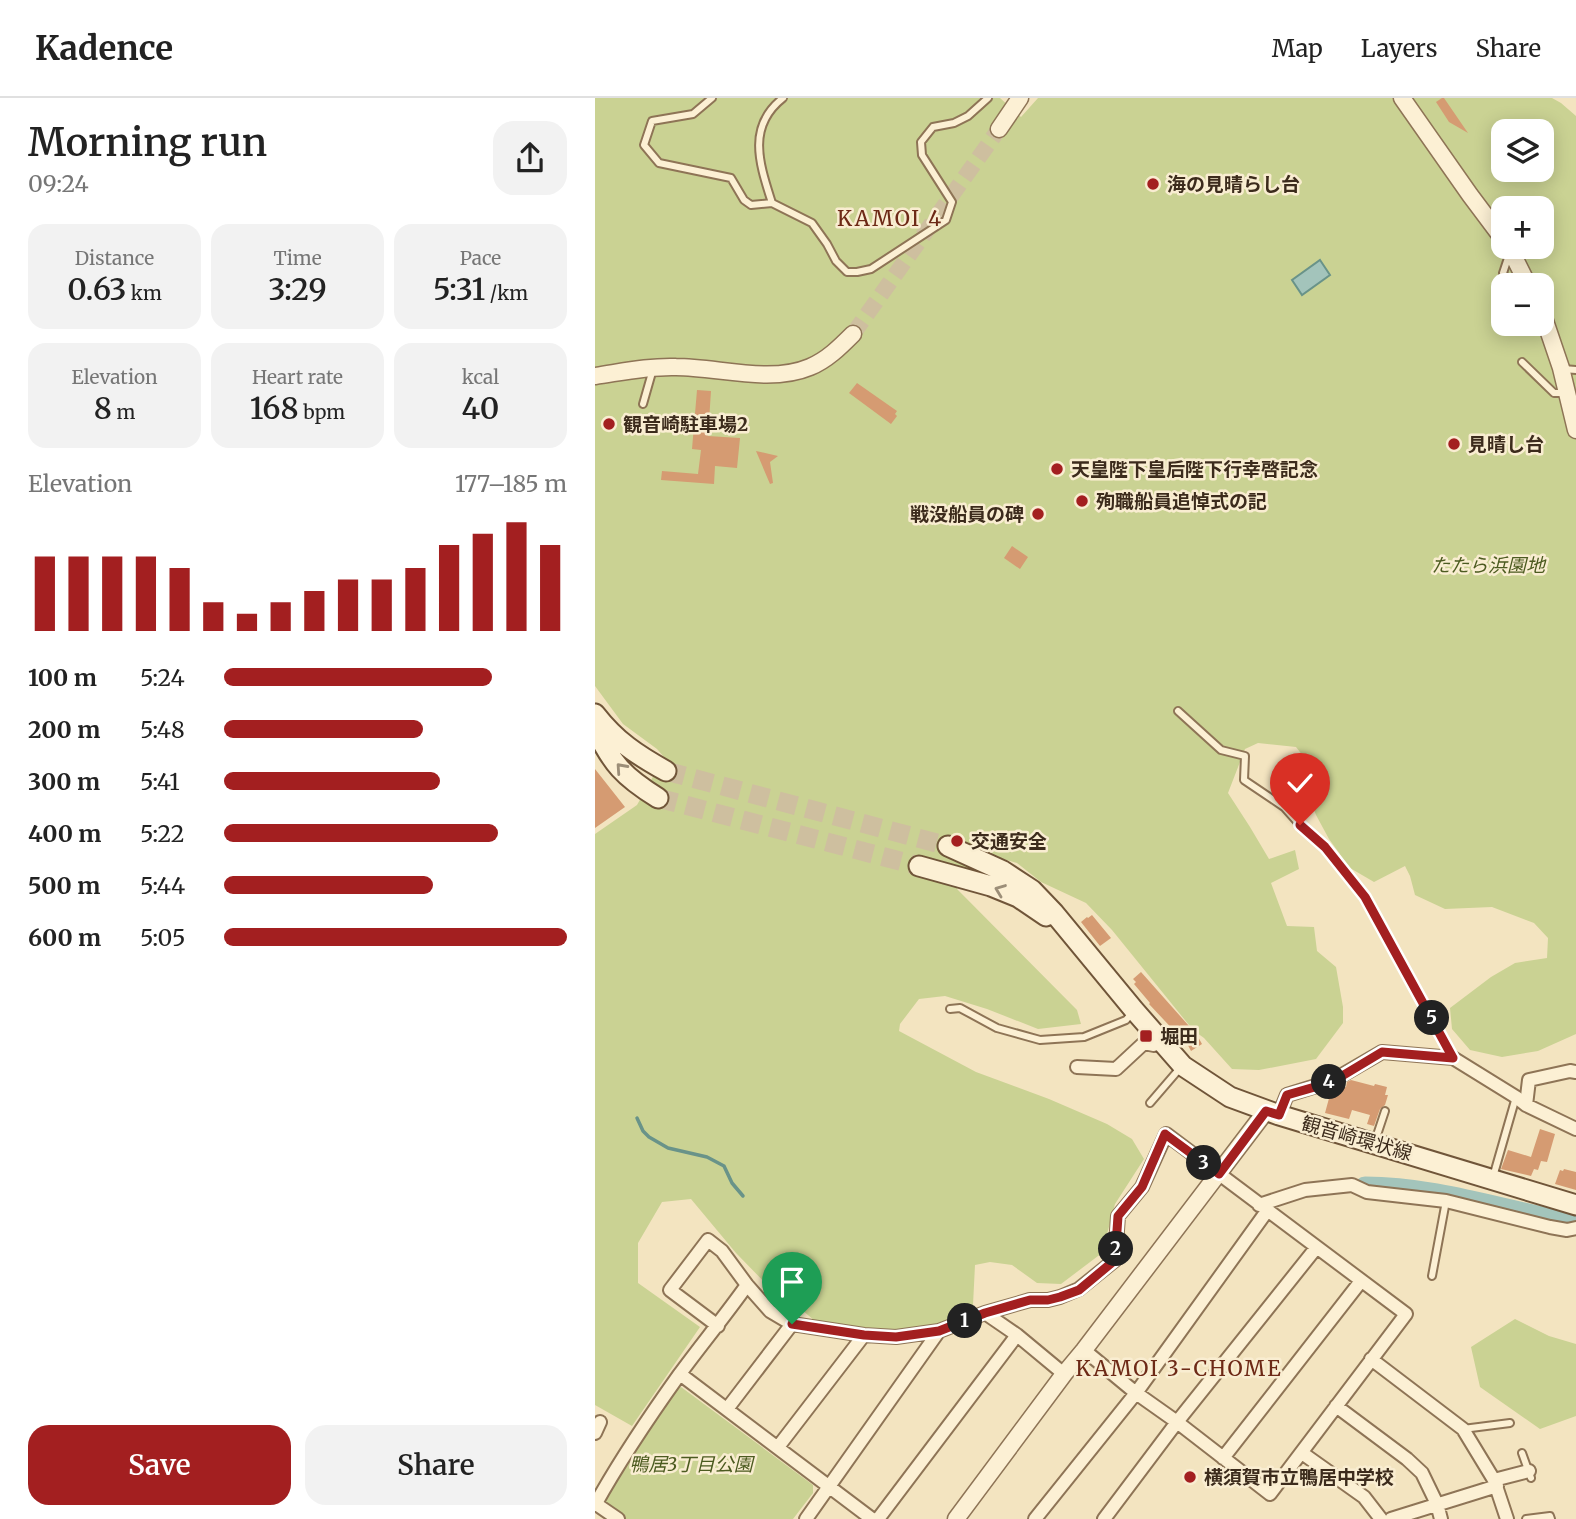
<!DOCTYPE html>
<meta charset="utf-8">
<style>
body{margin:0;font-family:Merriweather,"Noto Sans JP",serif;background:#f2f2f2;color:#222;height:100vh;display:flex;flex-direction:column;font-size:26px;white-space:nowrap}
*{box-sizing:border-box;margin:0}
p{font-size:23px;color:#767676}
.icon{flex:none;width:38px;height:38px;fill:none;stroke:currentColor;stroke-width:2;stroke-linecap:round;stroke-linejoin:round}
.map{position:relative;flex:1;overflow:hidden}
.side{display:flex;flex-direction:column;background:#fff;width:595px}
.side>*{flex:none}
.fabs{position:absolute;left:896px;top:21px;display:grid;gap:14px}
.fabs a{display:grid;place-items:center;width:63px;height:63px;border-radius:14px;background:#fff;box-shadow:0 4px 18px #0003;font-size:35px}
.pin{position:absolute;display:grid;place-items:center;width:60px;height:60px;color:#fff;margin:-72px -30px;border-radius:50% 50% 50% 0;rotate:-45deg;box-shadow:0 0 7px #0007}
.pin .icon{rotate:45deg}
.km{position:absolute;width:35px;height:35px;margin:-18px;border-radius:50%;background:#222;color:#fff;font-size:19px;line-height:35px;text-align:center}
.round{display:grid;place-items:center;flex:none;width:74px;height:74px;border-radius:21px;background:#f2f2f2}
.summary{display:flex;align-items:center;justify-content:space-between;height:119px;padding:0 28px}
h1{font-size:38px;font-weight:600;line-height:52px}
.stats{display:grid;grid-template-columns:repeat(3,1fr);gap:10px;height:119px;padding:7px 28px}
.stats div{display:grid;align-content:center;border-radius:18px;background:#f2f2f2;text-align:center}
.stats b{font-size:30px;font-weight:600}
.stats small{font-size:19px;font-weight:400}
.stats p{font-size:19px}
.chart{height:196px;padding:14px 28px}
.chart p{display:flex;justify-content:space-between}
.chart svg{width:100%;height:126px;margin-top:7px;stroke:#a31f20;stroke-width:6}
.action{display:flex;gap:14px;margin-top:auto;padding:14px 28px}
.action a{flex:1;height:80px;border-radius:21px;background:#a31f20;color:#fff;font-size:28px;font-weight:600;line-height:80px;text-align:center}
.action a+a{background:#f2f2f2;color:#222}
ul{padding:0 28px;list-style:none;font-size:23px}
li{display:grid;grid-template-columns:112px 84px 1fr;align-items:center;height:52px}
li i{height:18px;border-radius:9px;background:#a31f20}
header{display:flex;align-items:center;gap:42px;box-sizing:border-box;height:98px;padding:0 35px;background:#fff;border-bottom:2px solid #e0e0e0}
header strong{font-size:33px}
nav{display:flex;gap:38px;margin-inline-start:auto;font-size:24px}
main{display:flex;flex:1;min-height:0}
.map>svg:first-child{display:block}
</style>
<header>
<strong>Kadence</strong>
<nav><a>Map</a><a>Layers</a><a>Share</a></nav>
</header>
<main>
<section class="side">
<div class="summary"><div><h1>Morning run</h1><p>09:24</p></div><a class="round"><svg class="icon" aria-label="share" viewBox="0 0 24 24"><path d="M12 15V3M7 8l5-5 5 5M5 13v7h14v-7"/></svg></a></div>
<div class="stats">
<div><p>Distance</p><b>0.63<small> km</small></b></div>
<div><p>Time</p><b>3:29</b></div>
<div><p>Pace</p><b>5:31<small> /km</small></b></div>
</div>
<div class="stats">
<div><p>Elevation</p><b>8<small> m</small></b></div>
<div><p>Heart rate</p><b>168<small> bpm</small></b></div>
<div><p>kcal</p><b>40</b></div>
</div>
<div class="chart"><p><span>Elevation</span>177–185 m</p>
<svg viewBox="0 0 160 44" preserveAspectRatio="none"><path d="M5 44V18M15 44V18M25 44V18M35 44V18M45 44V22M55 44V34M65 44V38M75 44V34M85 44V30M95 44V26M105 44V26M115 44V22M125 44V14M135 44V10M145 44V6M155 44V14"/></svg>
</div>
<ul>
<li><b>100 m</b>5:24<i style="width:78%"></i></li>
<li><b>200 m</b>5:48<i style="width:58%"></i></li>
<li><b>300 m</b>5:41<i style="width:63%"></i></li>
<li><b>400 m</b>5:22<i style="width:80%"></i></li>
<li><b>500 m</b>5:44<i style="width:61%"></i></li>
<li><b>600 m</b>5:05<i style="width:100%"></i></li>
</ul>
<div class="action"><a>Save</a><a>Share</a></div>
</section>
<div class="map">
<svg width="981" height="1421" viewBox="0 0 981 1421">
<rect width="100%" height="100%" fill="#f3e4c0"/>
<path fill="#cad293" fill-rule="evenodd" d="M0 0H405L426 19 443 0H957L966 5 981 18V936L943 953 907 959 875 952 857 931 855 910 896 879 920 865 952 860 953 840 939 825 897 809 850 811 820 797 815 778 810 768 779 784 755 770 734 741 721 717 709 686 712 663 701 649 663 645 650 651 633 695 655 729 674 761 700 752 704 771 676 785 692 828 719 829 722 853 741 869 748 909V925L721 961 664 972 637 971 609 940 598 932 517 832 491 805 446 784 422 765 380 753 362 791 482 912 486 926 443 931 392 911 350 898 324 901 305 926 304 933 381 974 454 1001 512 1026 537 1041 549 1061 520 1106 507 1155 466 1186 442 1185 417 1167 395 1164 380 1167 378 1207 333 1233 226 1228 195 1202 177 1192 141 1155 96 1101 67 1104 43 1145V1185L105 1229 37 1328 0 1307V736L42 707 69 659 62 651 28 626 0 588ZM908 33H947V72H908ZM908 110H947V149H908ZM908 187H947V226H908Z
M920 1221 954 1238 981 1246V1318L945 1331 885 1289 876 1249Z
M86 1289 218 1387V1395L198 1421H28L6 1405 54 1329 82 1290Z"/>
<path fill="#a3c4bb" stroke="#699389" stroke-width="2" d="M725 162 735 177 707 197 697 182Z"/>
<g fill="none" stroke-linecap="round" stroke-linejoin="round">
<path stroke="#699389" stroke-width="3.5" d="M42 1020 48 1033 54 1039 73 1050 112 1059 129 1068 137 1085 148 1098"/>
<path stroke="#a3c4bb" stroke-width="21" d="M770 1089C834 1089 897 1109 960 1122H978L981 1121"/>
</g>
<path fill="#d59b72" d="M847 0H849L873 35 854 24 841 4Z
M262 285 302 313 300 316 302 318 296 326 254 295Z
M102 292 116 293 113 338 145 340 142 370 120 368 119 386 66 382 67 373 103 376 106 352 97 351Z
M161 353 183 358 175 364 178 385 175 386Z
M417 448 433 459 425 471 409 460Z
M0 671 30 709 0 730Z
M497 817 516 840 505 848 486 824 492 819 493 820Z
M546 874 602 937 607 946 596 953 587 936 584 938 554 906 555 905 539 886 541 884 538 881Z
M756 982 779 988 780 986 792 989 790 997H793L790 1007 785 1011 779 1028 772 1026 775 1017 757 1012 754 1021 730 1015 736 993 746 988 751 989 752 984Z
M945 1031 960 1036 952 1064 946 1063 943 1072 939 1071 936 1078 906 1071 913 1052 936 1059Z
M969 1071 981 1074V1092L960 1086 965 1072 968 1073Z"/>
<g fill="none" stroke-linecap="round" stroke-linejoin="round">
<path stroke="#cebf9f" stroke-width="16" stroke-dasharray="16 8" stroke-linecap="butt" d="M258 236 404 31"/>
<path stroke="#cebf9f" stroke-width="19" stroke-dasharray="19 10" stroke-linecap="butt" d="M71 673 353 748
M63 700 324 768"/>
<g stroke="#8e7456" stroke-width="10">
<path id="service" d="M117 0 98 16 57 23 49 47 64 65 136 80 149 102 156 107 177 105 217 125 232 146 241 163 252 174H262L276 171 351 122 357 104 327 57 326 44 338 29 359 25 373 18 393 0
M177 105C165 67 151 29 188 0
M914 157 908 175 915 187
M927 264 959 295H970
M968 271 981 272
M48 306 58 271
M583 613 626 652 650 658 649 682 689 709 705 727 730 749 770 799 858 960
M355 911 365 910 402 930 445 942 489 939 531 922 538 914
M555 1005 586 969
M780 1043 790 1013
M898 1079 921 999
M837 1178 851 1103
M868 1331 915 1325
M927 1355 936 1380
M931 1421 955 1418 956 1421"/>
</g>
<g stroke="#8e7456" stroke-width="16">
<path id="minor" d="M482 969 521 971 549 945 559 947 565 942
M931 1007 934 982 975 973 981 974
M684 1017 692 997 737 983 787 954 858 960 921 999 931 1007 981 1031
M664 1107 710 1092 757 1087 772 1094 851 1103 955 1129 972 1132 981 1130
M390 1215 435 1202H453L465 1199 484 1191 520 1162 523 1118 547 1089 571 1036 811 1216 675 1396 582 1324 541 1295 489 1252
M123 1228 75 1192 113 1142 127 1153 152 1187 175 1213 197 1226 269 1237 301 1239 344 1233 390 1215 422 1237 469 1276
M776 1261 868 1331 899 1382 912 1421
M85 1276 277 1421
M741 1308 812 1361 827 1375 842 1406 846 1421
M132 1311 197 1226
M0 1335 5 1324
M183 1349 269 1237
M707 1355 769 1399 786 1421
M628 1360 766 1183
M899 1382 934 1373
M1 1406 23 1421
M0 1407C25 1362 54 1319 84 1277 106 1247 130 1218 152 1187
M211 1421 344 1233
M283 1421 422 1237
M440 1421 541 1295 672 1113
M509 1421 582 1324 721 1150
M796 1421 902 1388"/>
</g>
<g stroke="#8e7456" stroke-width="19">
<path id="tertiary" d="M807 0 875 97 908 141
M404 31 425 0
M914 149 933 187
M947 214 966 270 981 332
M0 278C27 274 54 268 81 269 123 269 175 286 215 269 232 262 245 249 258 236
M361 1421 469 1276 489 1252 671 1013"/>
</g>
<g stroke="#705539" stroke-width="23">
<path id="secondary" d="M0 616C21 643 42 657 71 673
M0 630C17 666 29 679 63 700
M353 748 408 773 437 792 459 815 539 912 588 968 635 999 684 1017 981 1107
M324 768 396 788 423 799 451 818"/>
</g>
<use href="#service" stroke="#fcf0d4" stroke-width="6"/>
<use href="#minor" stroke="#fcf0d4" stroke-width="12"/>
<use href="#tertiary" stroke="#fcf0d4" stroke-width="16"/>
<use href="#secondary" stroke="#fcf0d4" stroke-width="19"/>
</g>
<defs><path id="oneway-chevron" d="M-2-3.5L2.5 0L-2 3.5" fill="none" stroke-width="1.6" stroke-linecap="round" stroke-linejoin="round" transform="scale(1.75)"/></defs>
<g stroke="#9c8e78">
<use href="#oneway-chevron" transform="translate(26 670) rotate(-132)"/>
<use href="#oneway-chevron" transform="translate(405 792) rotate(-159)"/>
</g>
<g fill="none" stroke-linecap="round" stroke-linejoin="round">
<g stroke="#fff" stroke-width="14">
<path id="route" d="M197 1226 269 1237 301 1239 344 1233 390 1215 435 1202H453L465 1199 484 1192 520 1162 523 1118 547 1089 570 1036 624 1076 671 1013 684 1017 692 997 737 984 787 954 858 960 770 799 730 749 705 727"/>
</g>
<use href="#route" stroke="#a31f20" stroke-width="9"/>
</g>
<g fill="#a31f20" stroke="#f9edd1" stroke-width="2.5">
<circle cx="558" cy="86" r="7"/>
<circle cx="14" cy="326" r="7"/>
<circle cx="859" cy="346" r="7"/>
<circle cx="462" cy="371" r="7"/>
<circle cx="487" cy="403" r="7"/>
<circle cx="443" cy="416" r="7"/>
<circle cx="362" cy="743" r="7"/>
<rect x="544" y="931" width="14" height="14" rx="3.5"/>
<circle cx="595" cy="1379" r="7"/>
</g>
<g text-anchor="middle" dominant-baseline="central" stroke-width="5" stroke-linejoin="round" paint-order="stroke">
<g font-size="19" font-weight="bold" fill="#3c2b1c" stroke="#f9edd1" text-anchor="start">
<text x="572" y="86">海の見晴らし台</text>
<text x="28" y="326">観音崎駐車場2</text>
<text x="873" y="346">見晴し台</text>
<text x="476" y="371">天皇陛下皇后陛下行幸啓記念</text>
<text x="501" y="403">殉職船員追悼式の記</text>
<text x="429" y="416" text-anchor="end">戦没船員の碑</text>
<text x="376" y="743">交通安全</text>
<text x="565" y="938">堀田</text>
<text x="609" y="1379">横須賀市立鴨居中学校</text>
</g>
<g font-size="19" font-style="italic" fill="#4c5b20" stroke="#f9edd1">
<text x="893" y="467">たたら浜園地</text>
<text x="96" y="1366">鴨居3丁目公園</text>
</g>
<g font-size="19" fill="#3c2b1c" stroke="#f9edd1">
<text transform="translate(762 1040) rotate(16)">観音崎環状線</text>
</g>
<g font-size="21" letter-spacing="2" fill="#6d2916" stroke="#f9edd1">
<text x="295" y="120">KAMOI 4</text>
<text x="584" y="1270">KAMOI 3-CHOME</text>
</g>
</g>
</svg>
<div class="fabs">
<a><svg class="icon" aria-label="layers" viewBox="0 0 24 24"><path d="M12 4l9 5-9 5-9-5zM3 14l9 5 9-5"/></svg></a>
<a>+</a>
<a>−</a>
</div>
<div class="pin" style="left:197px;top:1226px;background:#1e9e55"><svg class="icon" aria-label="arrive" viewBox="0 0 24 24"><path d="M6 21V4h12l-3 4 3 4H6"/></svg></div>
<div class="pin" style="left:705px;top:727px;background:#d93025"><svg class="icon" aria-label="check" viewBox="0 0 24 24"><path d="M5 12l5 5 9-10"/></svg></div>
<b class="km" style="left:370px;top:1223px">1</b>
<b class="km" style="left:521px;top:1151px">2</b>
<b class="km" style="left:609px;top:1065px">3</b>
<b class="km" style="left:734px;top:984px">4</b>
<b class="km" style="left:837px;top:920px">5</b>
</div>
</main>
